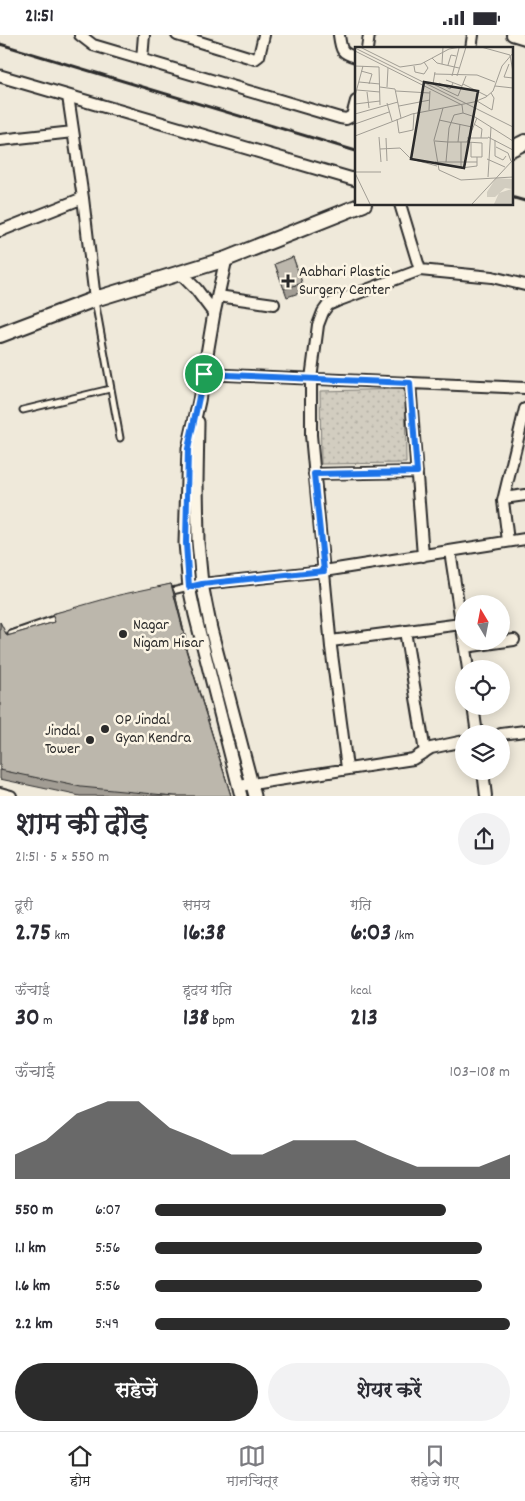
<!DOCTYPE html>
<html lang="hi">
<meta charset="utf-8">
<style>
body{margin:0;font-family:Dekko,"Playpen Sans Deva",sans-serif;background:#f2f2f3;color:#2b2b33;height:100vh;display:flex;flex-direction:column;font-size:19px;white-space:nowrap}
*{box-sizing:border-box;margin:0}
p{font-size:16px;color:#7c7c81}
.icon{flex:none;width:28px;height:28px;fill:none;stroke:currentColor;stroke-width:2;stroke-linecap:round;stroke-linejoin:round}
.map{position:relative;height:761px;overflow:hidden}
.sheet{display:flex;flex-direction:column;background:#fff;flex:1}
.sheet>*{flex:none}
.needle{width:32px;rotate:350deg}
.controls{position:absolute;left:455px;top:560px;display:grid;gap:10px}
.controls a{display:grid;place-items:center;width:55px;height:55px;border-radius:50%;background:#fff;box-shadow:0 2px 12px #0003;font-size:25px}
.pin{position:absolute;display:grid;place-items:center;width:42px;height:42px;color:#fff;margin:-21px;border:2px solid #fff;border-radius:50%;box-shadow:0 1px 5px #0007}
.round{display:grid;place-items:center;flex:none;width:52px;height:52px;border-radius:26px;background:#f2f2f3}
.overview{display:flex;align-items:center;justify-content:space-between;height:85px;padding:0 15px}
h1{font-size:28px;font-weight:800;line-height:38px}
.stats{display:grid;grid-template-columns:repeat(3,1fr);gap:8px;height:85px;padding:5px 15px}
.stats div{display:grid;align-content:center}
.stats b{font-size:25px;font-weight:800}
.stats small{font-size:14px;font-weight:400}
.stats p{font-size:14px}
.chart{height:140px;padding:10px 15px}
.chart p{display:flex;justify-content:space-between}
.chart svg{width:100%;height:90px;margin-top:5px;fill:#2b2b2b;opacity:.7}
.action{display:flex;gap:10px;margin-top:auto;padding:10px 15px}
.action a{flex:1;height:58px;border-radius:30px;background:#2b2b2b;color:#fff;font-size:20px;font-weight:800;line-height:58px;text-align:center}
.action a+a{background:#f2f2f3;color:#2b2b33}
ul{padding:0 15px;list-style:none;font-size:16px}
li{display:grid;grid-template-columns:80px 60px 1fr;align-items:center;height:38px}
li i{height:12px;border-radius:6px;background:#2b2b2b}
.status{display:flex;justify-content:space-between;align-items:center;height:35px;padding:0 25px;background:#fff;direction:ltr}
.status svg{height:14px;fill:currentColor}
.tab-bar{display:flex;justify-content:space-around;align-items:center;height:70px;border-top:1px solid #e1e1e2;background:#fff;font-size:14px;color:#7c7c81}
.tab-bar a{display:grid;justify-items:center;gap:2px}
.tab-bar .active{color:#2b2b2b}
.map>svg:first-child{display:block}
</style>
<div class="status"><b>21:51</b><svg viewBox="0 0 49 12"><path d="M0 12V9h3v3zM5 12V6h3v6zM10 12V3h3v9zM15 12V0h3v12zM26 1h20v11H26zM47 4h2v5h-2z"/></svg></div>
<div class="map">
<svg width="525" height="761" viewBox="0 0 525 761">
<defs>
<pattern id="park-dots" width="8" height="8" patternUnits="userSpaceOnUse" patternTransform="scale(1.25)"><rect width="8" height="8" fill="#d2cdc0"/><path d="M2 2h.1M6 6h.1" fill="none" stroke="#b4b0a5" stroke-width="1.8" stroke-linecap="round"/></pattern>
</defs>
<rect width="100%" height="100%" fill="#efe9da"/>
<filter id="ink" filterUnits="userSpaceOnUse"><feTurbulence type="fractalNoise" baseFrequency=".02" numOctaves="2"/><feDisplacementMap in="SourceGraphic" scale="10" xChannelSelector="R" yChannelSelector="G"/><feConvolveMatrix kernelMatrix="1 2 1 2 8 2 1 2 1" color-interpolation-filters="sRGB"/></filter>
<g filter="url(#ink)">
<path fill="url(#park-dots)" stroke="#7e7c76" d="M405 354 406 428 321 429 320 356Z"/>
<g fill="none" stroke-linecap="round" stroke-linejoin="round">
<g stroke="#2b2b2b" stroke-width="9">
<path id="service" d="M95 266 120 403
M23 375 110 354
M168 557 189 552
M11 599 60 582"/>
</g>
<g stroke="#2b2b2b" stroke-width="14">
<path id="minor" d="M80 0 93 10 340 83 346 84 352 81 356 66
M177 0 255 24 259 21 264 0
M339 0C341 15 341 18 356 22
M512 0 525 4
M367 14 369 0
M471 14 473 0
M142 24 144 0
M68 61 83 163 95 264
M0 105 73 97
M400 169 420 235
M0 196 83 163
M218 261 274 269
M204 339 525 353
M410 348 423 521
M314 439 417 437
M504 463 525 460
M508 506 503 466 525 374
M450 516 464 606
M202 549 324 536 525 504
M405 596 425 717
M331 606 461 589
M464 607 468 634
M465 612 514 605
M473 671 477 699
M501 699 525 696
M347 733 331 612 311 400V344L318 290 323 277 328 270 337 266 420 235 492 242 525 250
M483 736 486 761
M239 751 413 724 431 713 464 706
M0 758 11 761"/>
</g>
<g stroke="#2b2b2b" stroke-width="15">
<path id="tertiary" d="M0 41 356 145
M226 224 214 278 199 366 188 414 185 508 189 552 195 580 241 761
M180 238 196 254 214 278
M198 387 197 447 198 507 202 549 211 594 255 761"/>
</g>
<g stroke="#2b2b2b" stroke-width="18">
<path id="secondary" d="M511 114 525 107
M0 300 95 264 226 224 364 169"/>
</g>
<use href="#service" stroke="#fcf5e5" stroke-width="5"/>
<use href="#minor" stroke="#fcf5e5" stroke-width="10"/>
<use href="#tertiary" stroke="#fcf5e5" stroke-width="11"/>
<use href="#secondary" stroke="#fcf5e5" stroke-width="14"/>
<path stroke="#2b2b2b" stroke-width="3" d="M0 9 356 116
M511 162 525 166"/>
</g>
<path fill="#a29d94" stroke="#2b2b2b" d="M293 222 305 256 287 262 275 229Z
M171 549 175 559 187 609 185 610 231 761H80L0 744V587L7 601 55 587 52 579Z"/>
<path fill="#848078" stroke="#2b2b2b" d="M171 549 175 559 187 609 184 599Z
M181 599 185 610 231 761Z"/>
<path fill="#bcb7ac" stroke="#2b2b2b" d="M293 222 302 248 284 254 275 229Z
M171 549 184 599H181L231 761H175L81 752 0 735V587L7 601 55 587 52 579 119 560Z"/>
</g>
<g fill="none" stroke-linecap="round" stroke-linejoin="round" filter="url(#ink)">
<g stroke="#fff" stroke-width="10">
<path id="route" d="M204 339 410 348 417 437 314 439 324 536 202 549 189 552 186 508 188 414Z"/>
</g>
<use href="#route" stroke="#1a73e8" stroke-width="6"/>
</g>
<g fill="#2b2b2b" stroke="#fcf5e5" stroke-width="2">
<path d="M285.5 238.5h5v5h5v5h-5v5h-5v-5h-5v-5h5z"/>
<circle cx="123" cy="599" r="5"/>
<circle cx="105" cy="694" r="5"/>
<circle cx="90" cy="705" r="5"/>
</g>
<g text-anchor="middle" dominant-baseline="central" stroke-width="5" stroke-linejoin="round" paint-order="stroke">
<g font-size="16" fill="#2b2b2b" stroke="#fcf5e5" text-anchor="start">
<text x="299" y="237">Aabhari Plastic<tspan x="299" dy="18">Surgery Center</tspan></text>
<text x="133" y="590">Nagar<tspan x="133" dy="18">Nigam Hisar</tspan></text>
<text x="115" y="685">OP Jindal<tspan x="115" dy="18">Gyan Kendra</tspan></text>
<text x="80" y="696" text-anchor="end">Jindal<tspan x="80" dy="18">Tower</tspan></text>
</g>
</g>
<g transform="translate(355 12)">
<rect width="158" height="158" fill="#efe9da"/>
<path d="M157 142V157H139L144 146Z" fill="#d2cdc0"/>
<path d="M141 131 157 132V142L150 141 140 150H132V145Z" fill="#d2cdc0"/>
<path fill="none" stroke="#a19d94" stroke-width="1" d="M5 0 45 20 66 17 94 2 106 0M126 0 155 8 158 25M0 1 158 80M0 4 107 58 108 66M77 11 82 16 104 21M87 17 88 0M154 17 149 30 158 31M93 18 96 8 101 9M0 19 24 20M59 19 60 25 69 27 73 21 69 15M24 20 25 58M6 24 17 27 14 37M80 25 78 37 103 49 111 29M79 27 122 28 140 35M97 29 104 1M102 29 111 0M91 33 107 39M4 35 25 37M84 36 95 42 98 36M108 37 132 49M140 39 158 41M25 40 40 42 46 71M32 40 33 21M2 43 25 45M41 44 75 46M12 45 14 61M0 49 8 19M122 54 137 63 139 51 136 46M32 56 37 74M0 57 25 54M44 59 75 53M88 61 79 93 84 123 106 133 158 130M74 63 75 44M0 67 43 55M42 72 44 86 58 83 59 66M84 73 117 80M0 77 34 65M119 77 127 82 126 91M0 89 57 67 119 55 131 50 138 44 147 19 158 6M24 90 26 115M133 90 158 103M31 91 32 114M112 91H133M140 93V109L148 113 151 109M80 94 93 95H112L127 96V110H116V95M103 95 105 77M106 95V121L122 119V110M112 95 122 71M141 100 153 106 156 114M25 102 45 101 56 112 82 119M132 112 150 120M80 115H122M91 115 94 81 99 68 108 66 120 70 158 94M0 125H26M0 126 15 157M133 130 136 80M117 157 158 113"/>
<path fill="#2b2b2b" fill-opacity="0.15" stroke="#2b2b2b" stroke-width="2.5" d="M69 35 123 44 109 121 56 112Z"/>
<rect width="158" height="158" fill="none" stroke="#2b2b2b" stroke-width="2.5"/>
</g>
</svg>
<div class="controls">
<a><svg class="needle" viewBox="-14 -14 28 28"><path d="M0-13l5 13h-10z" fill="#e53935"/><path d="M0 13l5-13h-10z" fill="#7c7c81"/></svg></a>
<a><svg class="icon" aria-label="locate" viewBox="0 0 24 24"><circle cx="12" cy="12" r="6"/><path d="M12 2v4M12 18v4M2 12h4M18 12h4"/></svg></a>
<a><svg class="icon" aria-label="layers" viewBox="0 0 24 24"><path d="M12 4l9 5-9 5-9-5zM3 14l9 5 9-5"/></svg></a>
</div>
<div class="pin" style="left:204px;top:339px;background:#1e9e55"><svg class="icon" aria-label="arrive" viewBox="0 0 24 24"><path d="M6 21V4h12l-3 4 3 4H6"/></svg></div>
</div>
<section class="sheet">
<div class="overview"><div><h1>शाम की दौड़</h1><p>21:51 · 5 × 550 m</p></div><a class="round"><svg class="icon" aria-label="share" viewBox="0 0 24 24"><path d="M12 15V3M7 8l5-5 5 5M5 13v7h14v-7"/></svg></a></div>
<div class="stats">
<div><p>दूरी</p><b>2.75<small> km</small></b></div>
<div><p>समय</p><b>16:38</b></div>
<div><p>गति</p><b>6:03<small> /km</small></b></div>
</div>
<div class="stats">
<div><p>ऊँचाई</p><b>30<small> m</small></b></div>
<div><p>हृदय गति</p><b>138<small> bpm</small></b></div>
<div><p>kcal</p><b>213</b></div>
</div>
<div class="chart"><p><span>ऊँचाई</span>103–108 m</p>
<svg viewBox="0 0 160 44" preserveAspectRatio="none"><path d="M0 44V32L10 25L20 12L30 6L40 6L50 19L60 25L70 32L80 32L90 25L100 25L110 25L120 32L130 38L140 38L150 38L160 32V44z"/></svg>
</div>
<ul>
<li><b>550 m</b>6:07<i style="width:82%"></i></li>
<li><b>1.1 km</b>5:56<i style="width:92%"></i></li>
<li><b>1.6 km</b>5:56<i style="width:92%"></i></li>
<li><b>2.2 km</b>5:49<i style="width:100%"></i></li>
</ul>
<div class="action"><a>सहेजें</a><a>शेयर करें</a></div>
</section>
<nav class="tab-bar">
<a class="active"><svg class="icon" aria-label="home" viewBox="0 0 24 24"><path d="M3 11l9-7 9 7M6 9v11h12V9"/></svg>होम</a>
<a><svg class="icon" aria-label="map" viewBox="0 0 24 24"><path d="M3 6l6-2 6 2 6-2v14l-6 2-6-2-6 2zM9 4v14M15 6v14"/></svg>मानचित्र</a>
<a><svg class="icon" aria-label="saved" viewBox="0 0 24 24"><path d="M7 4h10v16l-5-4-5 4z"/></svg>सहेजे गए</a>
</nav>
